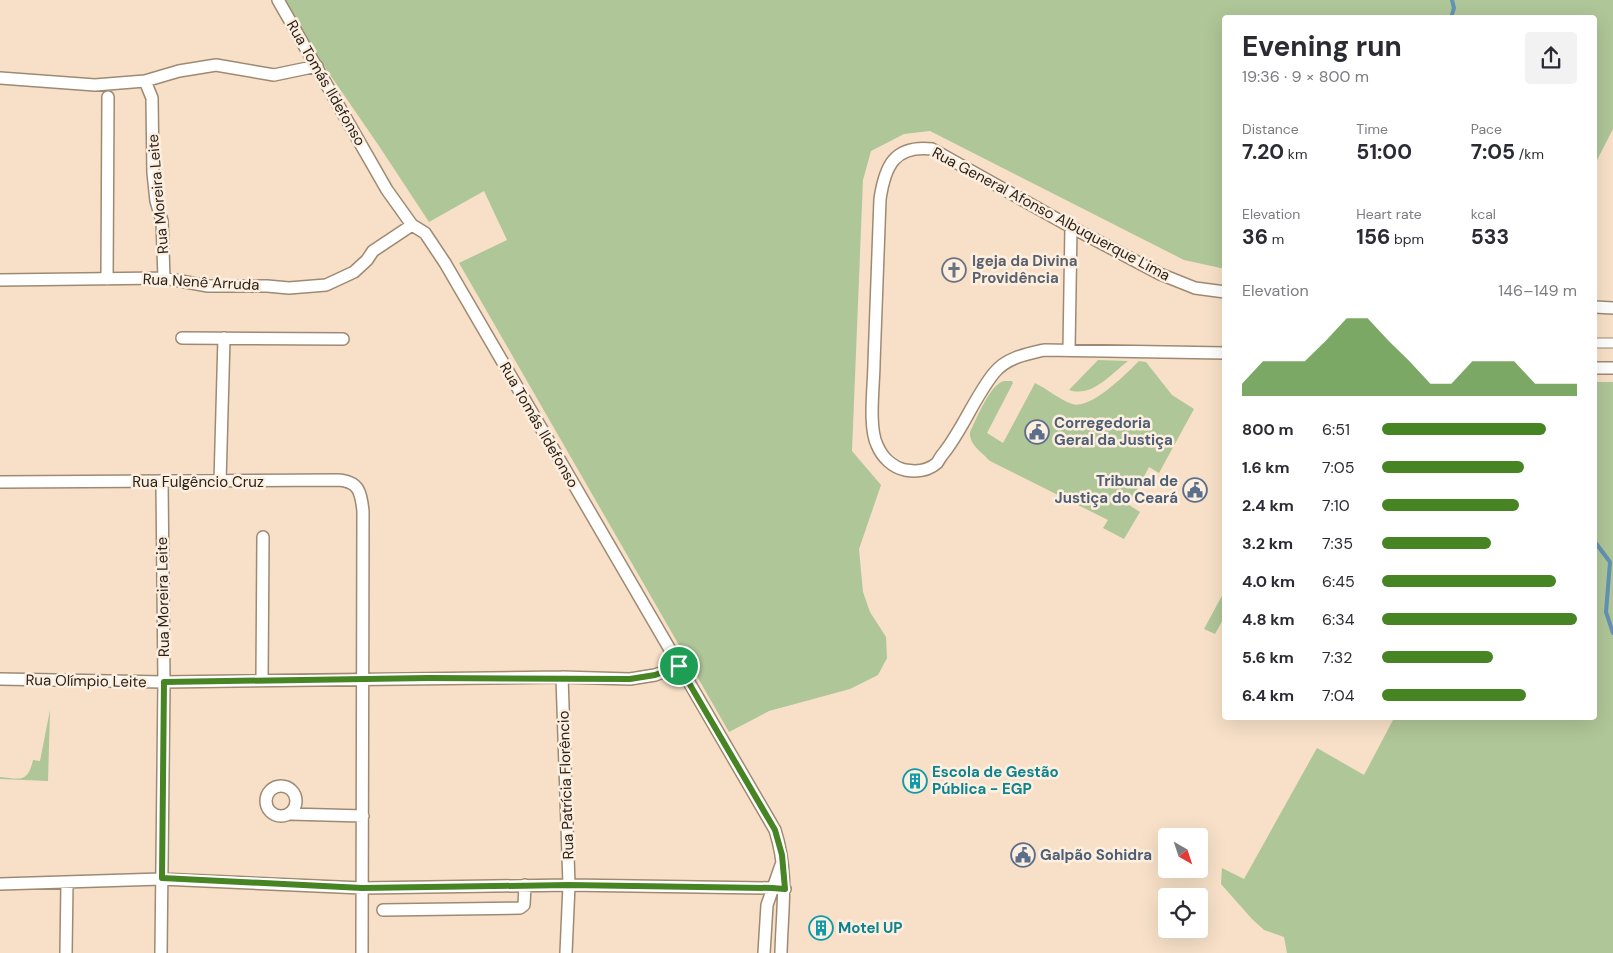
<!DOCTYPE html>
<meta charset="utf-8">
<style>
body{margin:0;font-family:"DM Sans",sans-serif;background:#f2f2f3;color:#2b2b33;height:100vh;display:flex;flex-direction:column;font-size:19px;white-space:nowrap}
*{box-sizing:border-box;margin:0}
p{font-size:16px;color:#7c7c81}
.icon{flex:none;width:28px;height:28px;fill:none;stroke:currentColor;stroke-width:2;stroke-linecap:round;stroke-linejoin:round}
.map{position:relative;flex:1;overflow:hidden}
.panel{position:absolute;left:1222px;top:15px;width:375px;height:705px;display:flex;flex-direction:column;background:#fff;border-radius:5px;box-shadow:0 5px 20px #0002}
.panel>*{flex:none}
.needle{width:32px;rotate:141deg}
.tools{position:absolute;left:1158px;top:828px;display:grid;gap:10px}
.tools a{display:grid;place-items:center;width:50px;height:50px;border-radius:5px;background:#fff;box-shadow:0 5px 20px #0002;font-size:25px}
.pin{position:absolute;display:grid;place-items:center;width:42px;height:42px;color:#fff;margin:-21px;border:2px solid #fff;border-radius:50%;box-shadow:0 1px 5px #0007}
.round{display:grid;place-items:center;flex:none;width:52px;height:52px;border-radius:5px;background:#f2f2f3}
.headline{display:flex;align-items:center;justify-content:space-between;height:85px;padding:0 20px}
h1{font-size:28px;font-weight:700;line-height:38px}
.metrics{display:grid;grid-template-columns:repeat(3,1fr);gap:8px;height:85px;padding:5px 20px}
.metrics div{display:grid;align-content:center}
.metrics b{font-size:21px;font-weight:700}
.metrics small{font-size:14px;font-weight:400}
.metrics p{font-size:14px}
.chart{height:140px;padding:10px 20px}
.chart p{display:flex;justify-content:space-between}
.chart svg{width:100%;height:90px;margin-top:5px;fill:#468424;opacity:.7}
ul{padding:0 20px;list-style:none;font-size:16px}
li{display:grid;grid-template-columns:80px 60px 1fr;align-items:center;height:38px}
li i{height:12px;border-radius:6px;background:#468424}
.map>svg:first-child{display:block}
</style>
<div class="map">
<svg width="1613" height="953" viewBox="0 0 1613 953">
<rect width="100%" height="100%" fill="#f7e0c7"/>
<path fill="#afc698" d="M285 0H1613V129L1595 164V18H1225V269L1184 260 930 131 904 134 871 151 863 180 852 451 881 485 859 549 863 592 870 612 886 637 887 658 878 675 850 689 769 711 729 732 459 263 507 240 484 191 429 222 379 146 322 63Z
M1098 360 1128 361C1111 374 1092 398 1069 390Z
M1139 361 1146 362 1172 395 1194 409 1159 473 1149 467 1129 505 1140 512 1124 539 1103 528 1108 520 990 461C982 452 969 445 970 432 976 420 990 384 1004 381 1005 381 1011 381 1012 381L1013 383 987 433 1003 443 1035 383C1047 389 1059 399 1072 404 1091 410 1127 373 1139 361Z
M1595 382H1613V953H1287L1284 937 1264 930 1252 919 1221 884 1222 868 1244 879 1317 748 1364 775 1394 718H1595Z
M1225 590V616L1215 634 1204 629Z
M50 710 48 781 0 779V777C20 779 28 783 33 760L40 761Z"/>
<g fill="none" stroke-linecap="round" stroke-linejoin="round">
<path stroke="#6392b4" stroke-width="4" d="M1451 18 1454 8 1452 0
M1595 542 1610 562 1606 612 1613 633"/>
<g stroke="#9e8a72" stroke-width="11">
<path id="pedestrian" d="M1595 343H1613"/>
</g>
<g stroke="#9e8a72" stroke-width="14">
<path id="minor" d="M278 0 387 190 412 225 425 233 445 263 775 830C789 874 782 908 781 953
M0 78 95 85 145 81 179 71 216 65 274 75 317 66
M145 81 152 98 153 173 156 201 162 221 164 278
M107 279 108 97
M0 280 164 278 208 286H267L289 288 326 285 354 272 367 260 373 251 412 225
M1225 292 1195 288 1160 274 1071 227 932 149C894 145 885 166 880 199 878 254 876 308 874 363 874 385 868 426 877 445 882 457 892 467 905 470 916 472 928 471 937 463 939 460 941 456 943 454 963 429 974 398 994 373 1006 358 1026 354 1044 350L1225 353
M1595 307 1613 308
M182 338 343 339
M1069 350 1071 227
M1595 368H1613
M0 482 337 480C359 481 361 492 363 511L362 953
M220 482 224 338
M562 677 569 885 566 953
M0 679 164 682 562 677 630 679 655 675 679 666
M262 680 263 537
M266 801a15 15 0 1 1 30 0a15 15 0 1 1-30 0Z
M290 814 363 816
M0 884 161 879 362 888 569 885 772 888 785 889
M383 910 520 908 524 905 525 885
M66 953 67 883
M161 953 164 682 162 482
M764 953 767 905 781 865"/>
</g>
<use href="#pedestrian" stroke="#fff" stroke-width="9"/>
<use href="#minor" stroke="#fff" stroke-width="11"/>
</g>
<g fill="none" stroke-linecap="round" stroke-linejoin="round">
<g stroke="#fff" stroke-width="10">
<path id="route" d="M679 666 775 830 782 855 785 889 772 888 569 885 362 888 162 878 164 682 429 678 630 679 655 675Z"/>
</g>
<use href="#route" stroke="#468424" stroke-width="6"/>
</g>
<defs>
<g id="church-ring" transform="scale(1.25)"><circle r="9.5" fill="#fdefe0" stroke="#6b7280" stroke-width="1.5"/><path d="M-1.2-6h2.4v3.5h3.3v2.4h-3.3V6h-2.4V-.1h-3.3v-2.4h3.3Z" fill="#6b7280"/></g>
<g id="civic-ring" transform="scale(1.25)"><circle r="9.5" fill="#fdefe0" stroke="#5c6f8a" stroke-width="1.5"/><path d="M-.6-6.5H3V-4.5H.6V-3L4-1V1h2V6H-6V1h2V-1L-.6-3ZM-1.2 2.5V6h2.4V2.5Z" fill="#5c6f8a"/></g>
<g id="building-ring" transform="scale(1.25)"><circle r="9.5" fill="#fdefe0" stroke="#0f9aa8" stroke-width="1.5"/><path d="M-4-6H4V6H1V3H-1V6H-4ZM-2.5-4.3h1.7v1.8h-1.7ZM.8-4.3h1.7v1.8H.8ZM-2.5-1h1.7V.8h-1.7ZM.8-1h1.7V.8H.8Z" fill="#0f9aa8"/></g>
</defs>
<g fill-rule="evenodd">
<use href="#church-ring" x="954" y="270"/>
<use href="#civic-ring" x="1037" y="432"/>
<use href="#civic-ring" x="1195" y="490"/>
<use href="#building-ring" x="915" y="781"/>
<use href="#civic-ring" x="1023" y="855"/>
<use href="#building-ring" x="821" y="928"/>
</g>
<g text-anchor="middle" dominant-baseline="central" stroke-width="5" stroke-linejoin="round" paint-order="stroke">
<g font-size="15" fill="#2a2118" stroke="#fdefe0">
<text transform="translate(326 83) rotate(60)">Rua Tomás Ildefonso</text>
<text transform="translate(158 194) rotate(-95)">Rua Moreira Leite</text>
<text transform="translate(1051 214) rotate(28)">Rua General Afonso Albuquerque Lima</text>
<text transform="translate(201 282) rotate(3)">Rua Nenê Arruda</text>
<text transform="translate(539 425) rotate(60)">Rua Tomás Ildefonso</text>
<text x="198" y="482">Rua Fulgêncio Cruz</text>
<text transform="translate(163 597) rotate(-91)">Rua Moreira Leite</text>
<text transform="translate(86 681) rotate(1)">Rua Olímpio Leite</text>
<text transform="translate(566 785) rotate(-92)">Rua Patrícia Florêncio</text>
</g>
<g font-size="15" font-weight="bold" fill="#5b616d" stroke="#fdefe0" text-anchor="start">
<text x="972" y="261">Igeja da Divina<tspan x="972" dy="17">Providência</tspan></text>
</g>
<g font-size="15" font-weight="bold" fill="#4e5e75" stroke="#fdefe0" text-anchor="start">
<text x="1054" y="423">Corregedoria<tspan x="1054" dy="17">Geral da Justiça</tspan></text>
<text x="1178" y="481" text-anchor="end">Tribunal de<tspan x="1178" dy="17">Justiça do Ceará</tspan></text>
<text x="1040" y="855">Galpão Sohidra</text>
</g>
<g font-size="15" font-weight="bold" fill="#0d838f" stroke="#fdefe0" text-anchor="start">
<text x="932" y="772">Escola de Gestão<tspan x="932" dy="17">Pública - EGP</tspan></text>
<text x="838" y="928">Motel UP</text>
</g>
</g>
</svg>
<div class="tools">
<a><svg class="needle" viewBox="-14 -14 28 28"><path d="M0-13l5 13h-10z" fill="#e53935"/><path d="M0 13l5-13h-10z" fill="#7c7c81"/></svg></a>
<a><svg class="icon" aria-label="locate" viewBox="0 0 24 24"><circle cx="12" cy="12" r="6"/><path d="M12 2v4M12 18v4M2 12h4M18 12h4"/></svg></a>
</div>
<div class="pin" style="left:679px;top:666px;background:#1e9e55"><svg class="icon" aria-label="arrive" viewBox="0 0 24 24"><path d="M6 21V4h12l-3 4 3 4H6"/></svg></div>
<section class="panel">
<div class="headline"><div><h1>Evening run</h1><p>19:36 · 9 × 800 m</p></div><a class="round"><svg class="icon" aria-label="share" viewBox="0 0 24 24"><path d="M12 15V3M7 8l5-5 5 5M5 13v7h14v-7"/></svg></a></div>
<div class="metrics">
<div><p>Distance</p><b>7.20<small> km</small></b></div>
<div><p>Time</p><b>51:00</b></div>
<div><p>Pace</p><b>7:05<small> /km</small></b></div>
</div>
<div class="metrics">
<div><p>Elevation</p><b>36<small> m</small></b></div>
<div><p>Heart rate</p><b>156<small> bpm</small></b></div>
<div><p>kcal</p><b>533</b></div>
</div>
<div class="chart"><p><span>Elevation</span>146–149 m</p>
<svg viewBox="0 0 160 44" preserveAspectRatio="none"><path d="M0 44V38L10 27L20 27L30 27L40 17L50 6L60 6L70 17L80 27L90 38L100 38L110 27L120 27L130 27L140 38L150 38L160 38V44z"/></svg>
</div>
<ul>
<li><b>800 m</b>6:51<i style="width:84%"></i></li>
<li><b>1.6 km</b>7:05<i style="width:73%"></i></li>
<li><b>2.4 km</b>7:10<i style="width:70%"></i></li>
<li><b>3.2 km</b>7:35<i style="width:56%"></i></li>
<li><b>4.0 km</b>6:45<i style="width:89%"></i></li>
<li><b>4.8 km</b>6:34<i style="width:100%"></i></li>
<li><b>5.6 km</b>7:32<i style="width:57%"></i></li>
<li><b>6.4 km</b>7:04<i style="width:74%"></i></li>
</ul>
</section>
</div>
